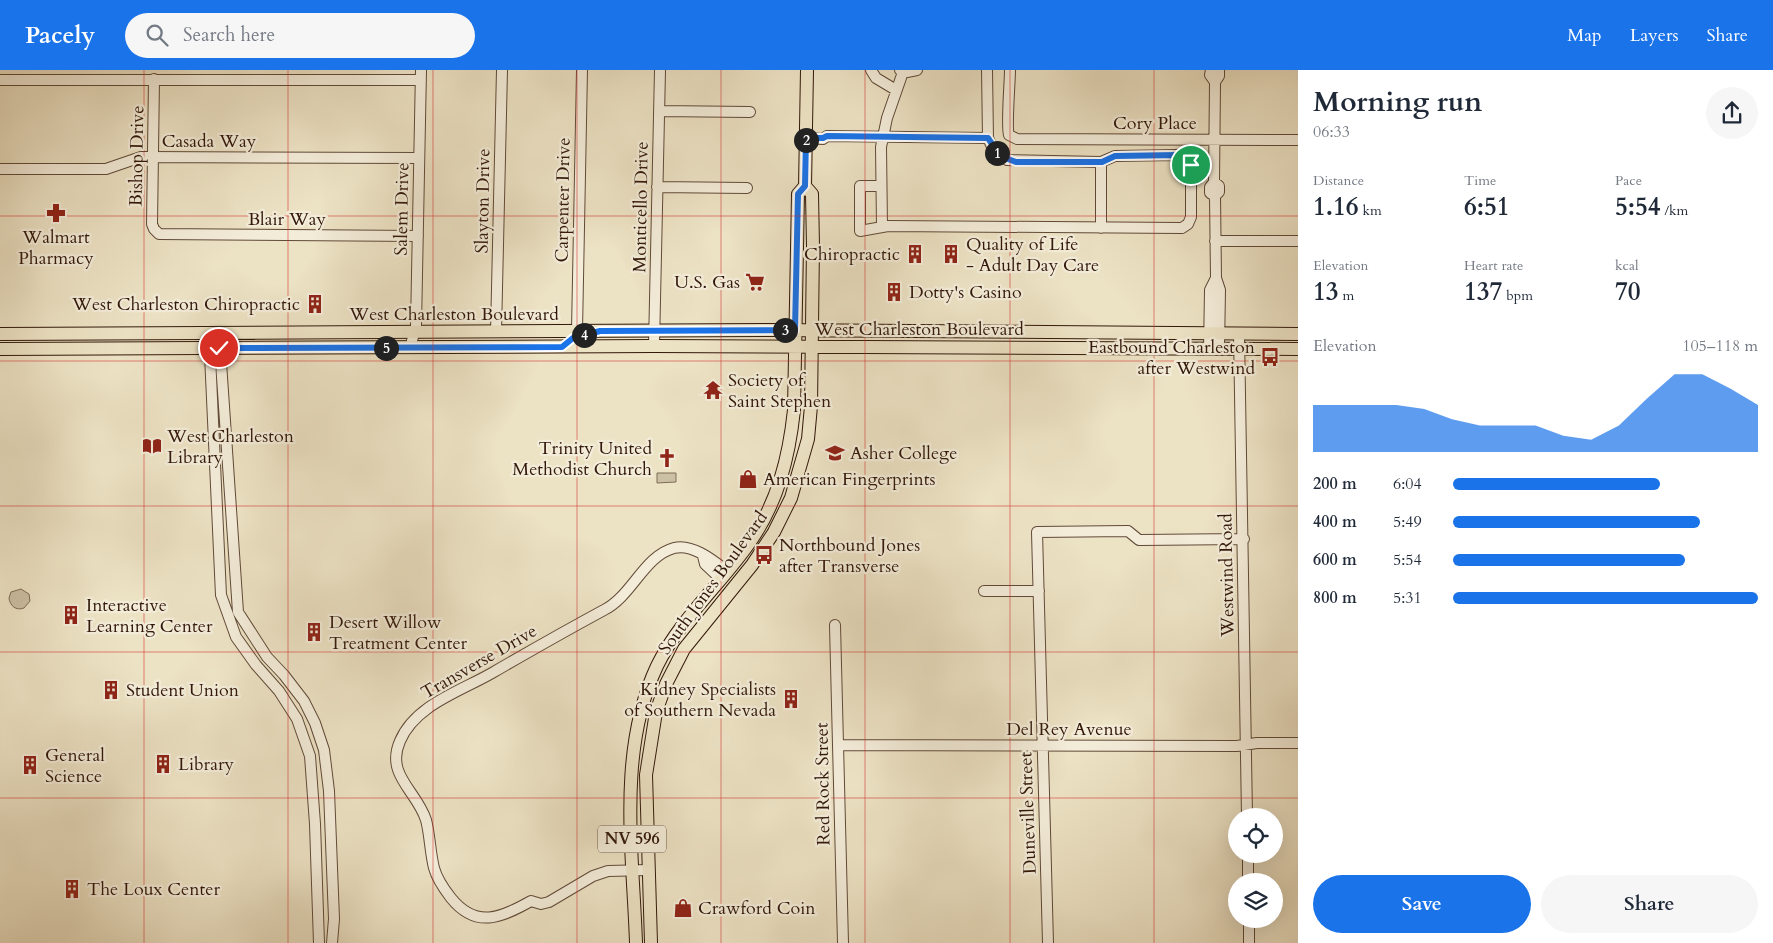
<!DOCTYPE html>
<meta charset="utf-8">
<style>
body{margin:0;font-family:Cardo,serif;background:#f6f6f7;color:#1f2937;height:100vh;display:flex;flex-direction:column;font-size:19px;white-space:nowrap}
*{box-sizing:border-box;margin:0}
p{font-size:16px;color:#747a83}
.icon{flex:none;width:28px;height:28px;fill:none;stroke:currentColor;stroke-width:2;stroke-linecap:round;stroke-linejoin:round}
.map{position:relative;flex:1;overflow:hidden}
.drawer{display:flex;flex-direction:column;background:#fff;width:475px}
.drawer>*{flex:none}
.buttons{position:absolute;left:1228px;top:738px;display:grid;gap:10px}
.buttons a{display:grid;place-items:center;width:55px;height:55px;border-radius:50%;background:#fff;box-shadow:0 5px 20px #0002;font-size:25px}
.pin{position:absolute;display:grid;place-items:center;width:42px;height:42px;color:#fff;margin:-21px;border:2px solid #fff;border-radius:50%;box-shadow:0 1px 5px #0007}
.km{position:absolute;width:25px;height:25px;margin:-12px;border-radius:50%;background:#222;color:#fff;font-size:14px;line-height:25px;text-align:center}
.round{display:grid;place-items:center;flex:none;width:52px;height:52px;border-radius:26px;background:#f6f6f7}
.headline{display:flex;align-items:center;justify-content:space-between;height:85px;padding:0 15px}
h1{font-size:28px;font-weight:700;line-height:38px}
.figures{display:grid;grid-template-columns:repeat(3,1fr);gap:8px;height:85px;padding:5px 15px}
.figures div{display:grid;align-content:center}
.figures b{font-size:25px;font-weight:700}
.figures small{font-size:14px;font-weight:400}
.figures p{font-size:14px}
.chart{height:140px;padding:10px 15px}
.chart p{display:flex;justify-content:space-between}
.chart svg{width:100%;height:90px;margin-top:5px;fill:#1a73e8;opacity:.7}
.cta{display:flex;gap:10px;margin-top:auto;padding:10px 15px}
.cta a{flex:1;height:58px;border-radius:30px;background:#1a73e8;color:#fff;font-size:20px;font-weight:700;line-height:58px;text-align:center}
.cta a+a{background:#f6f6f7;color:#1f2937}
ul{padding:0 15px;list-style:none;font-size:16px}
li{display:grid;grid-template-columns:80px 60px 1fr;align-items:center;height:38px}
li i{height:12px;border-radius:6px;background:#1a73e8}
header{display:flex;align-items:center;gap:30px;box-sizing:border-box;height:70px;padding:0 25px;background:#1a73e8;color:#fff}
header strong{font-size:24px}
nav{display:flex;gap:28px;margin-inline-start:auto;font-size:18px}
.search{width:350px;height:45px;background:#f6f6f7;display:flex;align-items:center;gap:12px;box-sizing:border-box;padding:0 18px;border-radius:28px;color:#747a83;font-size:19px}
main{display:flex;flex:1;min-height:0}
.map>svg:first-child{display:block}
</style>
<header>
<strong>Pacely</strong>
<div class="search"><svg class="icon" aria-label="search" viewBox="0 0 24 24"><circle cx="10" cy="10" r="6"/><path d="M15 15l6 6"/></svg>Search here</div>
<nav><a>Map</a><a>Layers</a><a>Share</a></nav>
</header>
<main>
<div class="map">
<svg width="1298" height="873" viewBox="0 0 1298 873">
<rect width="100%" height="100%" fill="#ece2c4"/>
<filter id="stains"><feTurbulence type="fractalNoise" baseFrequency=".004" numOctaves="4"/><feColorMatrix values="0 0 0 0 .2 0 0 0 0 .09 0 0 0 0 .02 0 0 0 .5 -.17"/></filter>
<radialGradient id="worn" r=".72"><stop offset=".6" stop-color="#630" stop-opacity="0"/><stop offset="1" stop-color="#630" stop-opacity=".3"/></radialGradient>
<path fill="#ccc0a4" stroke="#7f6c56" d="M657 403H676V412L657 413Z
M21 519 29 524 30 531 24 538C16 541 10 536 9 528L11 522Z"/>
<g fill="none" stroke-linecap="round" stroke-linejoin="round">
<g stroke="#604a38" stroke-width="12">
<path id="minor" d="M871 0 876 8 896 20
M900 0 907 2 917 0
M1010 0C1010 12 1006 58 1009 65L1017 69 1298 70
M1211 0 1210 5 1215 12
M154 9 152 154 154 159 159 164 418 166
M0 10H421
M659 41 750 42
M806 68 823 69 827 66 988 68
M0 99H106L141 87 419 88
M1214 112 1219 116V122L1215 126 1216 208 1220 220 1219 279
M881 116H860V161L888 156 1182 158 1188 154 1191 147V95L1187 89 1178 85 1115 86 1101 92 1007 90 993 79 988 68 987 0
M657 117 747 118
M1215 126 1210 123V117L1214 112 1215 12 1219 6V0
M882 157 881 77 887 48 903 2
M1101 158V92
M1215 171H1298
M577 261 582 0
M496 262 502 0
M209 263 221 525 236 567 256 595 279 621 297 649 310 686 315 754 319 873
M219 263 238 542 267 587 284 605 304 631 315 653 324 680 329 721 334 849 332 873
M1239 264 1247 746
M654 276 660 0
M410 278 416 256 421 0
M1209 279 1210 220 1216 208
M703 486 705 494 721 509
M984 521H1039
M835 555 843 873
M839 675 1237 676 1257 673H1298
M1248 784V811
M649 800 608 801 593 806 549 832 541 834 531 831C501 848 476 859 451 828 444 819 437 809 434 798 430 782 430 765 426 750 417 721 385 705 400 671 415 635 461 621 492 603 530 581 567 560 604 540 632 526 644 486 674 478 692 473 714 491 727 501
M1249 849V873
M1048 873 1037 462 1128 461 1139 470 1244 469"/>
</g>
<g stroke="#321809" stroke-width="14">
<path id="major" d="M0 264 771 260 1298 264
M0 279 654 276 1298 279
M636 873C633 782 617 681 657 596 680 549 721 514 750 472 778 432 789 387 794 340L798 124 805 116
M651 873 646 705 656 642 666 614 684 579 752 495 774 462 791 428 808 369 811 336 813 176 812 124 805 116 807 0"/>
</g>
<use href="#minor" stroke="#f3ecd9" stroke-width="10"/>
<use href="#major" stroke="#ece2c4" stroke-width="12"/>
</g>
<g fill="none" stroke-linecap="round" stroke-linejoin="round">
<g stroke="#fff" stroke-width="10">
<path id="route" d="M219 278 562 277 573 268 600 261 795 260 798 124 805 116 806 68H823L827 66 988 68 1000 86 1016 92H1102L1115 86 1178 85 1187 89 1191 95"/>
</g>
<use href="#route" stroke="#1a73e8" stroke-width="6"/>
</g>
<path fill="none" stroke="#d62828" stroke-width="1" stroke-opacity="0.55" d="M144 0V873M288 0V873M433 0V873M577 0V873M721 0V873M865 0V873M1010 0V873M1154 0V873M0 146H1298M0 291H1298M0 436H1298M0 582H1298M0 728H1298"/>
<defs>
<g id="pharmacy-bare" transform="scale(1.5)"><path d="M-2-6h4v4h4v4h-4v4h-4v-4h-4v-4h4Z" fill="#8f2418" stroke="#f3ecd9" stroke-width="2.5" paint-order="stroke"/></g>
<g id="building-bare" transform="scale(1.5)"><path d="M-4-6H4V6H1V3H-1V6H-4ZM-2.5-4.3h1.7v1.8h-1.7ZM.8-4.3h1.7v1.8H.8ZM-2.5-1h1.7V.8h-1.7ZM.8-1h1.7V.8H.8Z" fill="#8f2418" stroke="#f3ecd9" stroke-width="2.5" paint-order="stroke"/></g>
<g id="supermarket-bare" transform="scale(1.5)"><path d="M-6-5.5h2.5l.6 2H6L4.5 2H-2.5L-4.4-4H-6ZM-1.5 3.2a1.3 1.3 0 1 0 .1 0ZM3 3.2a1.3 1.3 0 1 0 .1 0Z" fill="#8f2418" stroke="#f3ecd9" stroke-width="2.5" paint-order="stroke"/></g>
<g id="bus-bare" transform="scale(1.5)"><path d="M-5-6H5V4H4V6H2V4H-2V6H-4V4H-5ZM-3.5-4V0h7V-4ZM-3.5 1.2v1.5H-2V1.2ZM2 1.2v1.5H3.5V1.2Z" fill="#8f2418" stroke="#f3ecd9" stroke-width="2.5" paint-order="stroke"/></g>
<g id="temple-bare" transform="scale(1.5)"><path d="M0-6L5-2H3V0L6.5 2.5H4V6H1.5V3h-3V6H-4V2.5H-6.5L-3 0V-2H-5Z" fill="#8f2418" stroke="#f3ecd9" stroke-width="2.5" paint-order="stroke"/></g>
<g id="library-bare" transform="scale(1.5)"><path d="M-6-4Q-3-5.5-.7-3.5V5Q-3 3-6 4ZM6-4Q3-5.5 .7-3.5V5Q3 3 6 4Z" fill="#8f2418" stroke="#f3ecd9" stroke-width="2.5" paint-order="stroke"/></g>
<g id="university-bare" transform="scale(1.5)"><path d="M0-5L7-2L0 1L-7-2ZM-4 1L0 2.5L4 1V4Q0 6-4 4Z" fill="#8f2418" stroke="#f3ecd9" stroke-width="2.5" paint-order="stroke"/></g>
<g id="church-bare" transform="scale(1.5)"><path d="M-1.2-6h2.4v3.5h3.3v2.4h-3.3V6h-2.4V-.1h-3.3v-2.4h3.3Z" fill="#8f2418" stroke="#f3ecd9" stroke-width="2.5" paint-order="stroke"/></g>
<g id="shop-bare" transform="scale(1.5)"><path d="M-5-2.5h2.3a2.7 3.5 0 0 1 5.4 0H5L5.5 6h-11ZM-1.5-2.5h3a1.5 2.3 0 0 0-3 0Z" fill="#8f2418" stroke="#f3ecd9" stroke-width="2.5" paint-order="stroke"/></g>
</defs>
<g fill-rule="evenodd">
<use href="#pharmacy-bare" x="56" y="143"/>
<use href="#building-bare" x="915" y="184"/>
<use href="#building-bare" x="951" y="184"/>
<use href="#supermarket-bare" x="755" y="212"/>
<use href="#building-bare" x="894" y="222"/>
<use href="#building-bare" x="315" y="234"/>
<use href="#bus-bare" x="1270" y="287"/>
<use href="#temple-bare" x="713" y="320"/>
<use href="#library-bare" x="152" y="376"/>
<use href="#university-bare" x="835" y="383"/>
<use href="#church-bare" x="667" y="388"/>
<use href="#shop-bare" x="748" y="409"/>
<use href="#bus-bare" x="764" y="485"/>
<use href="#building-bare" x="71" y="545"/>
<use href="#building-bare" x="314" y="562"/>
<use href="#building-bare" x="111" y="620"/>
<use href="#building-bare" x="791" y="629"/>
<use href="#building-bare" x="163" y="694"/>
<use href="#building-bare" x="30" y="695"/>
<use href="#building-bare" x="72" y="819"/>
<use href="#shop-bare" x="683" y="838"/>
</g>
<g text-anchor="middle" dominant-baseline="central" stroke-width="4.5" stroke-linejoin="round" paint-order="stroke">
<rect fill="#f3ecd9" stroke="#6c5847" stroke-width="1" x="598" y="755.5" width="68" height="27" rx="4"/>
<g font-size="16" font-weight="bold" fill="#321809">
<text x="632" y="769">NV 596</text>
</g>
<g font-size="18" fill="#321809" stroke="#f3ecd9">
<text x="1155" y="53">Cory Place</text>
<text x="209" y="71">Casada Way</text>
<text transform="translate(137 86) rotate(-89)">Bishop Drive</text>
<text transform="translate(563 130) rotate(-89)">Carpenter Drive</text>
<text transform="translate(483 131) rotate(-89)">Slayton Drive</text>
<text transform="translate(641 137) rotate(-89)">Monticello Drive</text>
<text transform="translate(402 139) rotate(-89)">Salem Drive</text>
<text x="287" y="149">Blair Way</text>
<text x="454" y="244">West Charleston Boulevard</text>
<text x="919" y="259">West Charleston Boulevard</text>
<text transform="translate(1227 505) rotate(-91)">Westwind Road</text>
<text transform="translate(713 513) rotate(-54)">South Jones Boulevard</text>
<text transform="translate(479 592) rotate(-30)">Transverse Drive</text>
<text x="1069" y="659">Del Rey Avenue</text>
<text transform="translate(823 714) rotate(-91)">Red Rock Street</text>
<text transform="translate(1028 743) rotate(-92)">Duneville Street</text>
</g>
<g font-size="18" fill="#321809" stroke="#f3ecd9" text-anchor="start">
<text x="56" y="167" text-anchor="middle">Walmart<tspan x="56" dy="21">Pharmacy</tspan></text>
<text x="966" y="174">Quality of Life<tspan x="966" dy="21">- Adult Day Care</tspan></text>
<text x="900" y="184" text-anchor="end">Chiropractic</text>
<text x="740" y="212" text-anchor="end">U.S. Gas</text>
<text x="909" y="222">Dotty's Casino</text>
<text x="300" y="234" text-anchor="end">West Charleston Chiropractic</text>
<text x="1255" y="277" text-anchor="end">Eastbound Charleston<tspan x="1255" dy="21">after Westwind</tspan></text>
<text x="728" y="310">Society of<tspan x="728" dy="21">Saint Stephen</tspan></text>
<text x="167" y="366">West Charleston<tspan x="167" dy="21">Library</tspan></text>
<text x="652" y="378" text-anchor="end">Trinity United<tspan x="652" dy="21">Methodist Church</tspan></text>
<text x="850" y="383">Asher College</text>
<text x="763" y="409">American Fingerprints</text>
<text x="779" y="475">Northbound Jones<tspan x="779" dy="21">after Transverse</tspan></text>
<text x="86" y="535">Interactive<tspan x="86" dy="21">Learning Center</tspan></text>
<text x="329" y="552">Desert Willow<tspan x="329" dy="21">Treatment Center</tspan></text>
<text x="776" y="619" text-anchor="end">Kidney Specialists<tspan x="776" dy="21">of Southern Nevada</tspan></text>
<text x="126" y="620">Student Union</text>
<text x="45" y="685">General<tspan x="45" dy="21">Science</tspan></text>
<text x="178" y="694">Library</text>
<text x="87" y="819">The Loux Center</text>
<text x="698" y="838">Crawford Coin</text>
</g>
</g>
<rect width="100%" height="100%" filter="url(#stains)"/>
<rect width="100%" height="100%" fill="url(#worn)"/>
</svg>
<div class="buttons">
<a><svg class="icon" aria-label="locate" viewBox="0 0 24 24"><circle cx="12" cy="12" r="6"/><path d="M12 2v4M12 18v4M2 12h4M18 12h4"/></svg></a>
<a><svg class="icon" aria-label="layers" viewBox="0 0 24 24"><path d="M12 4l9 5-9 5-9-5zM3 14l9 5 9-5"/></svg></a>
</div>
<div class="pin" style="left:1191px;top:95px;background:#1e9e55"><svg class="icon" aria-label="arrive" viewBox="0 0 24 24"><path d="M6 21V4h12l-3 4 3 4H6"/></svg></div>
<div class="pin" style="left:219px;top:278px;background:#d93025"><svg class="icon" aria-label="check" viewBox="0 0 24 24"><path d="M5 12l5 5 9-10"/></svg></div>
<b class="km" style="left:997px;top:83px">1</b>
<b class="km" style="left:806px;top:70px">2</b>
<b class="km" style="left:785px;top:260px">3</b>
<b class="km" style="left:584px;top:265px">4</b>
<b class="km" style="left:386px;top:278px">5</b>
</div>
<section class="drawer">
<div class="headline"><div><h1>Morning run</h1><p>06:33</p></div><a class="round"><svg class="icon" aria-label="share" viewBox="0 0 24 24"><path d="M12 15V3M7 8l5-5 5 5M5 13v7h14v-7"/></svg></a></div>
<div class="figures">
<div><p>Distance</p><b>1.16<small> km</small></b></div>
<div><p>Time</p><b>6:51</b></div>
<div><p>Pace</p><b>5:54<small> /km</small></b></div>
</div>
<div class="figures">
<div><p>Elevation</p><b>13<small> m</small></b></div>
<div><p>Heart rate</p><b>137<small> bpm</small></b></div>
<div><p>kcal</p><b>70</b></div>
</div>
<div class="chart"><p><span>Elevation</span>105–118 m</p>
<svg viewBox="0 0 160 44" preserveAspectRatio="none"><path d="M0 44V21L10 21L20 21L30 21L40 23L50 28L60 31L70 31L80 31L90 36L100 38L110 31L120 18L130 6L140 6L150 13L160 21V44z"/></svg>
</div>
<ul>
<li><b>200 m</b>6:04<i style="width:68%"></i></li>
<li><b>400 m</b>5:49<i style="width:81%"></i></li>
<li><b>600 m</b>5:54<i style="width:76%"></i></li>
<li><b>800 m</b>5:31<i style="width:100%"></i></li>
</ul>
<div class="cta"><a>Save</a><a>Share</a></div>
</section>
</main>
